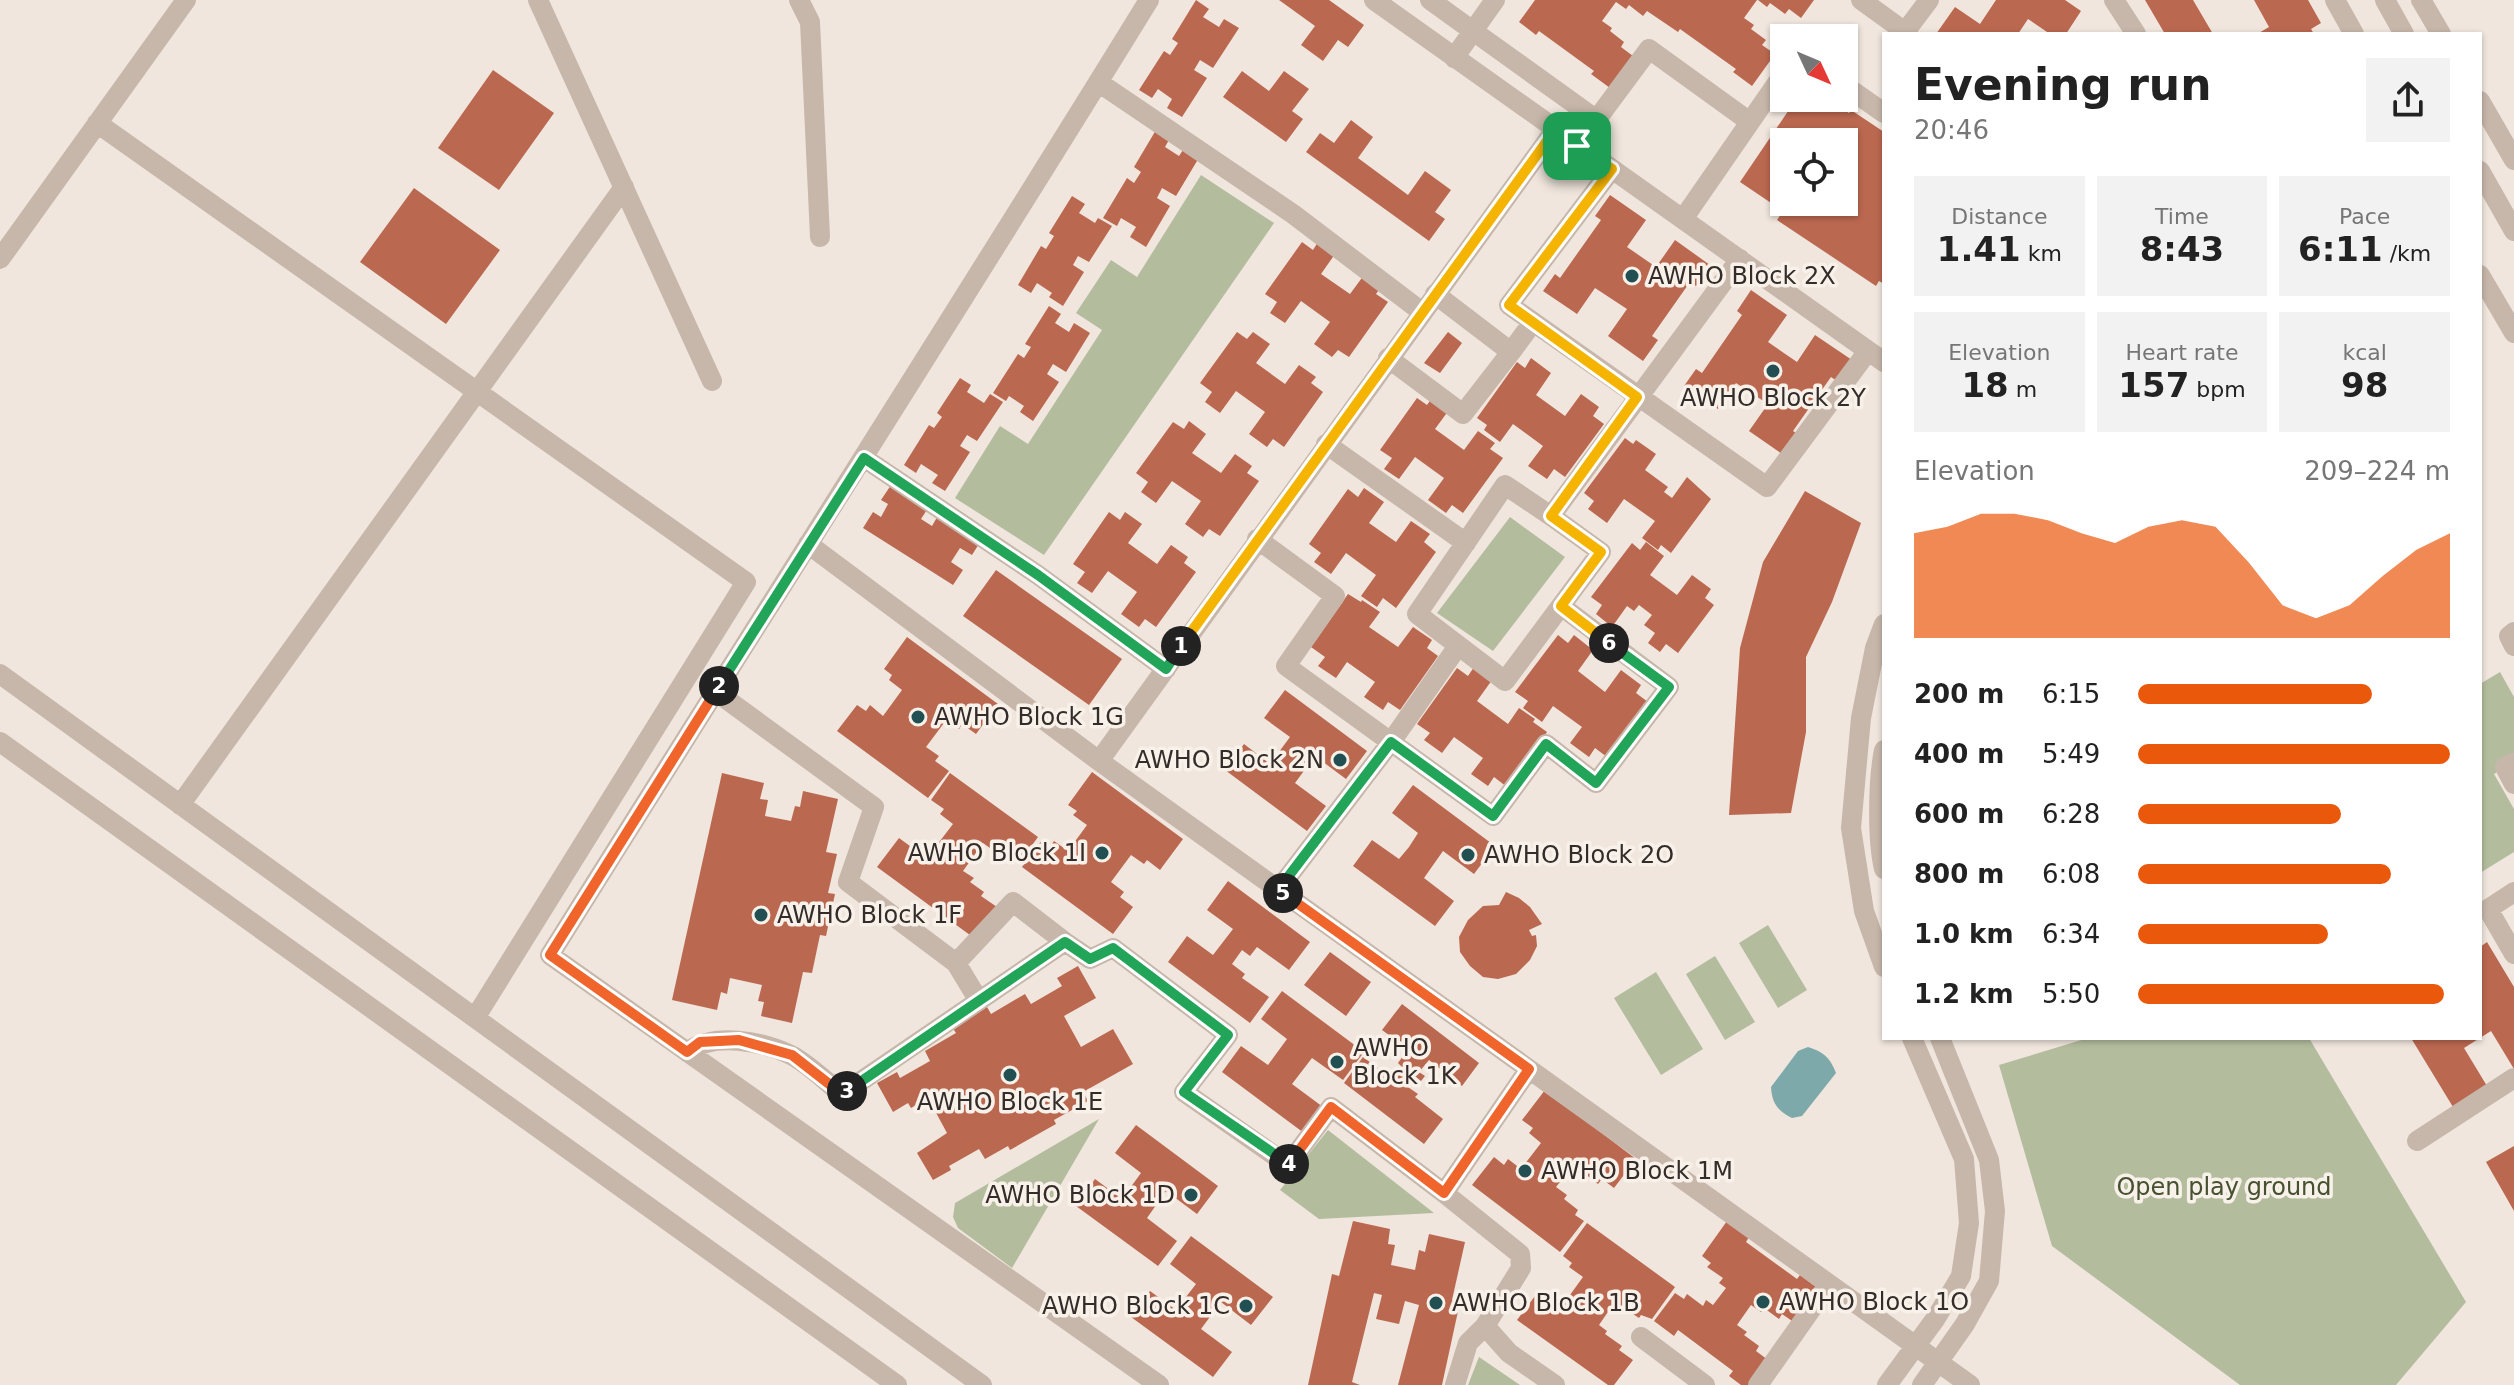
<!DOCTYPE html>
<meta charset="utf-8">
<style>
body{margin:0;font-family:"DejaVu Sans",sans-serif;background:#f2f2f2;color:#222;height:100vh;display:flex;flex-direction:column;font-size:30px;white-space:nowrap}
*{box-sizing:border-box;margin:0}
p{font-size:26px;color:#767676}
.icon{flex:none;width:44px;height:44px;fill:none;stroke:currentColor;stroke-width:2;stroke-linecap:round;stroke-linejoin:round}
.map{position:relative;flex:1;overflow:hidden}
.sheet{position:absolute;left:1882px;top:32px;width:600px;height:1008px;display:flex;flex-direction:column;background:#fff;border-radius:0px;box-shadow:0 2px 6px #0004}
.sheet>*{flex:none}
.needle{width:52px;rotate:134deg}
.buttons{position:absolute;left:1770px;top:24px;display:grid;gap:16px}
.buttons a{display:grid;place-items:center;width:88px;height:88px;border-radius:0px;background:#fff;box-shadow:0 2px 6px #0004;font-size:40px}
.pin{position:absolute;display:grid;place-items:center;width:68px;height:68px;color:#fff;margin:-34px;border-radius:16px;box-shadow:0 4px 12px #0006}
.km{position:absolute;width:40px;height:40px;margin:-20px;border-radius:50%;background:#222;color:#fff;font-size:22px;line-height:40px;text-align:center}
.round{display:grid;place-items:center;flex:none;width:84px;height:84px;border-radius:0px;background:#f2f2f2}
.overview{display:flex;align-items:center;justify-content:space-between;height:136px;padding:0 32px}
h1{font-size:44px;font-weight:600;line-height:60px}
.figures{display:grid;grid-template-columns:repeat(3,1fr);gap:12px;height:136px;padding:8px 32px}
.figures div{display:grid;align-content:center;border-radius:0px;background:#f2f2f2;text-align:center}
.figures b{font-size:34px;font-weight:600}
.figures small{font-size:22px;font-weight:400}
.figures p{font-size:22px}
.chart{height:224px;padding:16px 32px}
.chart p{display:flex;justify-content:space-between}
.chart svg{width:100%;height:144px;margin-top:8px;fill:#ea580c;opacity:.7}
ul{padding:0 32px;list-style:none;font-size:26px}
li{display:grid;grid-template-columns:128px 96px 1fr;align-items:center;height:60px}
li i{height:20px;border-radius:10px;background:#ea580c}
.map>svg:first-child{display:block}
</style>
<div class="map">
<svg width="2514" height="1385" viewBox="0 0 2514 1385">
<rect width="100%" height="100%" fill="#f0e6dd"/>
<path fill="#b3bd9e" d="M1201 175 1274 223 1044 555 955 498 1000 426 1028 444 1102 330 1076 313 1111 260 1137 277Z
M1510 517 1565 557 1493 651 1437 613Z
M2500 672 2514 697V762L2494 774 2514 809V852L2480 873V684Z
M1768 925 1807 990 1778 1008 1739 943Z
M1715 956 1755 1022 1725 1040 1686 974Z
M1656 972 1703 1049 1661 1075 1614 998Z
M2088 1038H2309L2466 1302 2396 1385H2240L2052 1246 1999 1065Z
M1099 1119 1012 1268 958 1228 953 1217 955 1203Z
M1328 1130 1434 1213 1319 1219 1280 1190Z
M1479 1357 1520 1385H1468Z"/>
<path fill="#7ea9aa" d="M1808 1047C1824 1052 1830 1058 1836 1073L1802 1116 1792 1118C1778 1111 1772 1104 1771 1087L1798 1051Z"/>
<path fill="#bb6850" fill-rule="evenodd" d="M1196 0 1209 9 1203 17 1219 27 1224 19 1239 28 1213 68 1200 60 1194 70 1207 78 1182 117 1167 108 1172 99 1158 89 1152 98 1139 90 1164 51 1170 55 1178 43 1172 39Z
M1279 0H1329L1364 25 1348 47 1338 40 1323 61 1301 45 1315 26Z
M1535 0H1757L1744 18 1754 25 1751 29 1766 40 1762 45 1775 54 1752 86 1733 72 1736 69 1680 29 1678 32 1647 11 1643 16 1629 5 1626 9 1616 2 1602 21 1612 28 1610 31 1624 42 1621 47 1633 56 1610 88 1591 74 1594 71 1539 31 1536 35 1519 22Z
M1758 0H1814L1801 18 1789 9 1785 14 1770 3 1767 7Z
M1996 0H2065L2081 11 2066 34H2050L2028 19 2018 34H1936L1955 7 1980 24Z
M2145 0H2193L2213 34H2165Z
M2254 0H2308L2321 23 2311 29 2314 34H2257L2269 27Z
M493 70 554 113 499 190 438 148Z
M1242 71 1269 91 1284 71 1309 89 1292 111 1303 119 1286 142 1223 97Z
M1797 98H1826L1849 113 1851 110 1884 132V284L1879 281 1876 286 1777 220 1783 211 1740 182ZM1784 142H1844V202H1784Z
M1351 120 1373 137 1358 158 1408 195 1425 171 1451 190 1435 212 1445 219 1429 241 1306 152 1320 133 1334 143Z
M1156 130 1170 138 1165 147 1179 156 1185 147 1200 156 1176 196 1162 188 1157 198 1170 206 1146 247 1130 237 1136 227 1121 218 1117 226 1103 218 1127 178 1134 183 1141 172 1134 167Z
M414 188 500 250 446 324 360 262Z
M1610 195 1646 220 1627 247 1656 267 1675 240 1710 265 1696 286 1690 282 1652 336 1658 340 1643 361 1608 336 1627 309 1595 288 1577 314 1543 291 1555 274 1560 278 1601 220 1595 216Z
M1072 196 1085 204 1079 213 1095 223 1098 218 1112 226 1089 262 1078 256 1073 265 1084 272 1063 306 1049 297 1052 293 1037 283 1031 293 1018 285 1041 246 1046 249 1054 236 1049 233Z
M1302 242 1313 250 1318 242 1335 254 1321 274 1350 294 1364 275 1381 287 1376 294 1388 302 1349 357 1338 350 1332 357 1314 344 1330 322 1301 301 1285 323 1270 313 1277 302 1265 294Z
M1751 290 1787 315 1768 342 1797 362 1815 335 1852 360 1837 381 1831 377 1793 431 1799 435 1785 456 1749 431 1768 404 1736 383 1718 409 1684 386 1696 369 1702 373 1742 315 1737 311Z
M1049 306 1061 314 1055 323 1069 332 1074 323 1090 333 1066 372 1053 364 1047 374 1059 382 1033 421 1020 412 1024 406 1009 396 1006 401 993 393 1018 354 1024 358 1031 347 1025 344Z
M1237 332 1247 339 1253 332 1270 344 1256 363 1285 384 1299 365 1316 377 1311 383 1323 392 1284 447 1273 439 1267 447 1249 434 1265 412 1236 391 1220 413 1205 402 1212 392 1200 383Z
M1448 332 1462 343 1440 373 1424 363Z
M1531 358 1551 373 1536 395 1565 416 1581 394 1599 407 1593 416 1604 424 1565 477 1554 469 1547 479 1528 466 1543 446 1513 424 1500 442 1484 430 1487 425 1477 418 1517 362 1525 368Z
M960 378 971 385 967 392 984 403 990 394 1003 402 977 441 967 435 960 446 970 452 945 491 932 483 938 475 921 464 916 473 904 465 929 425 934 428 942 417 937 413Z
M1417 398 1427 405 1432 398 1449 410 1435 429 1464 450 1478 431 1495 443 1490 449 1503 458 1463 513 1452 505 1446 513 1428 500 1444 478 1415 457 1399 479 1384 469 1392 458 1380 450Z
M1189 421 1206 434 1192 453 1221 473 1235 454 1252 466 1247 473 1259 481 1220 536 1209 529 1203 537 1185 524 1201 501 1172 481 1156 503 1141 492 1148 482 1136 473 1173 422 1184 429Z
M1625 438 1633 444 1636 440 1656 454 1645 470 1668 487 1664 492 1672 498 1687 477 1711 499 1671 553 1661 545 1658 550 1642 538 1655 521 1624 499 1607 523 1588 509 1594 501 1584 493Z
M893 482 930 505 921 519 932 526 940 512 982 539 972 555 960 548 951 562 963 570 953 585 863 528 873 512 881 517 888 504 881 500Z
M1364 488 1384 502 1369 523 1396 542 1411 521 1430 534 1424 542 1436 552 1396 608 1383 598 1377 607 1361 596 1376 575 1346 553 1331 574 1314 562 1321 553 1309 544 1348 489 1358 497Z
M1805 491 1861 523 1832 602 1806 657V732L1791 813 1729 815 1740 648 1763 562Z
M1109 512 1120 520 1125 512 1142 524 1128 543 1157 564 1171 545 1188 557 1184 563 1196 572 1156 627 1145 619 1139 627 1121 614 1137 592 1108 571 1092 593 1077 583 1085 572 1073 564Z
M1646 542 1664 556 1650 575 1677 595 1692 575 1711 589 1705 598 1714 605 1678 653 1666 644 1660 652 1648 643 1655 633 1644 625 1652 615 1639 605 1634 611 1627 606 1612 627 1596 614 1602 605 1591 597 1632 543 1640 550Z
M996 570 1122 659 1089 705 963 616Z
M1348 594 1361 602 1362 600 1380 612 1369 627 1398 647 1413 627 1432 640 1427 648 1438 656 1400 710 1388 702 1383 710 1364 697 1375 682 1347 662 1336 678 1318 666 1325 657 1311 647Z
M1558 635 1568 643 1574 635 1593 650 1578 671 1605 692 1621 670 1641 685 1636 693 1648 702 1607 757 1595 748 1589 757 1570 743 1582 727 1553 706 1542 722 1523 708 1528 701 1515 692Z
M907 637 998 704 976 734 962 724 959 729 947 719 926 747 939 756 935 761 949 771 928 798 837 731 857 705 866 711 870 705 883 716 902 690 889 680 892 675 884 669Z
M1474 667 1492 680 1477 701 1508 724 1519 708 1535 719 1533 722 1547 732 1507 787 1494 777 1488 786 1471 774 1483 758 1454 737 1442 753 1424 740 1430 733 1417 724 1457 668 1468 676Z
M1285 690 1367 751 1346 779 1315 756 1295 783 1326 806 1307 831 1225 770 1244 744 1270 764 1290 737 1264 718Z
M1092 772 1183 839 1160 870 1147 860 1144 864 1131 855 1111 882 1124 892 1120 897 1133 907 1113 934 1022 867 1042 840 1050 847 1054 841 1068 851 1087 825 1073 815 1077 811 1068 805Z
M722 773 764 783 760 799 768 800 765 816 791 821 795 806 800 807 803 791 838 799 826 852 837 854 828 893 835 894 826 936 820 935 812 973 803 972 792 1023 761 1016 764 1002 758 1001 762 985 730 978 727 994 721 992 717 1010 672 1000Z
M950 773 1038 837 1019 863 1007 854 1004 858 983 843 963 871 974 878 970 882 984 892 981 896 997 907 974 938 877 867 899 838 914 849 917 844 930 854 953 824 940 814 944 809 931 800Z
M1413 785 1495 846 1474 874 1443 851 1424 878 1454 901 1435 926 1353 866 1372 840 1399 859 1409 847 1418 833 1392 813Z
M1228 881 1310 942 1289 970 1257 947 1250 956 1242 950 1232 964 1245 974 1242 978 1269 997 1250 1023 1168 962 1187 936 1213 955 1233 929 1207 910Z
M1506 892 1519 898 1530 907 1542 924 1529 930 1532 936 1536 935 1537 946 1530 960 1516 974 1498 979 1483 977 1470 966 1460 952 1459 937 1468 920 1483 906 1499 905Z
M2487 942 2514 987V1069L2491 1031 2464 1048 2487 1086 2453 1107 2411 1038H2480V947Z
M1330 952 1371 982 1346 1016 1304 985Z
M1078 966 1096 998 1064 1016 1081 1047 1113 1029 1133 1064 1083 1092 1088 1101 1054 1120 1056 1124 1010 1150 1008 1146 985 1159 979 1149 949 1166 951 1170 933 1180 917 1153 947 1133 928 1098 911 1108 908 1103 893 1112 877 1083 897 1072 900 1078 930 1061 925 1051 956 1033 952 1027 987 1007 991 1014 1025 994 1031 1004 1062 986 1057 978Z
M1282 991 1364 1052 1343 1080 1312 1058 1292 1084 1323 1107 1304 1133 1222 1072 1241 1046 1268 1065 1287 1039 1261 1019Z
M1402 1004 1479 1063 1462 1086 1429 1060 1419 1072 1425 1076 1421 1081 1413 1075 1405 1085 1418 1094 1415 1097 1443 1119 1424 1144 1344 1083 1363 1057 1394 1080 1403 1068 1398 1063 1408 1049 1382 1030Z
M1545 1090 1636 1159 1614 1188 1602 1179 1598 1184 1584 1173 1581 1176 1571 1168 1556 1187 1567 1195 1564 1199 1578 1210 1575 1215 1584 1221 1560 1252 1472 1185 1494 1157 1504 1165 1508 1159 1521 1169 1541 1143 1529 1133 1533 1128 1522 1120Z
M1136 1125 1218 1186 1197 1214 1166 1191 1147 1218 1177 1241 1158 1266 1076 1206 1095 1179 1122 1199 1141 1173 1115 1153Z
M2514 1146V1211L2486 1162Z
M1353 1221 1390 1229 1388 1244 1395 1245 1391 1265 1415 1270 1419 1250 1425 1252 1429 1234 1465 1242 1452 1300 1460 1302 1442 1385H1398L1419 1305 1405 1301 1399 1324 1376 1319 1382 1295 1374 1293 1352 1382 1360 1385H1308L1332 1274 1339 1276Z
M1727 1221 1749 1237 1746 1242 1797 1279 1800 1275 1820 1290 1795 1323 1782 1314 1779 1319 1764 1308 1761 1312 1751 1305 1737 1325 1747 1332 1744 1335 1759 1346 1756 1351 1768 1360 1750 1385H1741L1729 1376 1733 1371 1678 1330 1674 1336 1654 1321 1675 1293 1684 1299 1687 1294 1703 1306 1706 1300 1713 1305 1726 1288 1719 1283 1723 1278 1707 1267 1711 1263 1702 1256Z
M1587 1223 1675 1287 1652 1319 1641 1315 1639 1318 1624 1308 1621 1312 1612 1306 1599 1325 1607 1331 1605 1334 1622 1346 1619 1350 1633 1360 1614 1385H1608L1517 1320 1535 1296 1544 1302 1549 1296 1562 1306 1583 1277 1569 1267 1572 1263 1563 1256Z
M1191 1236 1273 1297 1251 1325 1221 1302 1201 1329 1232 1352 1213 1377 1131 1317 1150 1291 1176 1310 1196 1284 1170 1264Z"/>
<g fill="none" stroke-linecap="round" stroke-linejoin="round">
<path stroke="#c7b7aa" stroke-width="20" d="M538 0 712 381
M799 0 810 22 820 237
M1149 0C952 320 749 636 550 955L1159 1385
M1374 0 1884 362
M1430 0 1473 31 1454 58
M1495 0 1473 31 1597 120
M1861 0 1908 34
M2114 0 2136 34
M2335 0 2354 34
M2385 0 2404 34
M2421 0 2441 34
M1905 32 1929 0
M1098 82 1293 214 1422 312
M1844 85 1884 113
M2480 101 2514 160
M97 123 746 582 475 1018
M1577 146 1649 49 1750 122
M1612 169 1509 305 1767 487 1868 351
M2480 171 2514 231
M1683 219 1784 73
M0 259 186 0
M2480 275 2514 333
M1435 294 1511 352 1533 322
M1388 358 1463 414 1511 352
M1326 444 1466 543
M864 458 1038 575 1166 669
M1551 516 1505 485 1417 614 1505 681 1601 552 1551 516 1740 259
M1257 539 1335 596 1286 666 1493 816 1546 744 1596 783 1669 687 1561 606
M808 544 1099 761 1970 1385
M1884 624 1875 648 1861 718 1851 828 1864 911 1884 967
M2514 632 2509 636 2514 646
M0 674 982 1385
M715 691 874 807 848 882 956 963 979 1001
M0 742 897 1385
M1884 750C1878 780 1877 839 1884 869
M1099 761 1555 130
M2514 763 2505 767 2514 784
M180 805 624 187
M1278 890 1391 742 1458 646
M2514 892 2488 909 2514 954
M956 963 1013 902 1065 942
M687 1052C714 1032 762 1041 791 1055 809 1064 826 1082 842 1094L1065 942 1090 959 1113 948 1228 1035 1184 1092 1288 1165 1331 1107 1444 1193
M1529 1069 1444 1193 1520 1254 1521 1268 1485 1326 1509 1353 1555 1385
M2417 1141 2514 1078
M1641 1337 1705 1385
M1455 1385 1468 1343 1485 1326
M1758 1385 1829 1284
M1887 1385 1936 1318 1961 1276 1969 1223 1964 1159 1912 1038
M1922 1385 1965 1324 1989 1281 1995 1211 1989 1160 1940 1038"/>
</g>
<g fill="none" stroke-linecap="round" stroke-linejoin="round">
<g stroke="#fff" stroke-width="16">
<path id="split-1" d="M1181 646 1555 130 1577 146"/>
</g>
<g stroke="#fff" stroke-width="16">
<path id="split-2" d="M719 686 864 458 1038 575 1166 669 1181 646"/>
</g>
<g stroke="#fff" stroke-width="16">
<path id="split-3" d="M719 686 550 955 687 1052 700 1042 739 1040 792 1055 842 1094 847 1091"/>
</g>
<g stroke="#fff" stroke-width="16">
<path id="split-4" d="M847 1091 1065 942 1090 959 1113 948 1228 1035 1184 1092 1289 1164"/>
</g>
<g stroke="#fff" stroke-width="16">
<path id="split-5" d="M1283 893 1529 1069 1444 1193 1331 1107 1289 1164"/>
</g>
<g stroke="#fff" stroke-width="16">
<path id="split-6" d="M1283 893 1278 890 1391 742 1493 816 1546 744 1596 783 1669 687 1609 643"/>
</g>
<g stroke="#fff" stroke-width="16">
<path id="split-7" d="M1577 146 1612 169 1509 305 1637 397 1551 516 1601 552 1561 606 1609 643"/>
</g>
<use href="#split-1" stroke="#f5b400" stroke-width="10"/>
<use href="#split-2" stroke="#22a559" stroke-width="10"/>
<use href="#split-3" stroke="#f0652b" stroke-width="10"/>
<use href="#split-4" stroke="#22a559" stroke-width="10"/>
<use href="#split-5" stroke="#f0652b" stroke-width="10"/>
<use href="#split-6" stroke="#22a559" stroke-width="10"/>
<use href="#split-7" stroke="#f5b400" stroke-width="10"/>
</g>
<g fill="#225052" stroke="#f8f1e9" stroke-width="3">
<circle cx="1632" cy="276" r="8"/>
<circle cx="1773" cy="371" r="8"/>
<circle cx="918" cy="717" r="8"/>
<circle cx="1340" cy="760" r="8"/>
<circle cx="1102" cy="853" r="8"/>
<circle cx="1468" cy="855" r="8"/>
<circle cx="761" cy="915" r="8"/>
<circle cx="1337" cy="1062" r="8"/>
<circle cx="1010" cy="1075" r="8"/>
<circle cx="1525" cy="1171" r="8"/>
<circle cx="1191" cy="1195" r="8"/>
<circle cx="1763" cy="1302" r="8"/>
<circle cx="1436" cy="1303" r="8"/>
<circle cx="1246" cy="1306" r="8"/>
</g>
<g text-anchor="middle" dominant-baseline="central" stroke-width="7" stroke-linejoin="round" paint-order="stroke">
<g font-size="24" fill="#352c29" stroke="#f8f1e9" text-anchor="start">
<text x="1648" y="276">AWHO Block 2X</text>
<text x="1773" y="398" text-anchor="middle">AWHO Block 2Y</text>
<text x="934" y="717">AWHO Block 1G</text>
<text x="1324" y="760" text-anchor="end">AWHO Block 2N</text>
<text x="1086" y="853" text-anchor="end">AWHO Block 1I</text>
<text x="1484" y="855">AWHO Block 2O</text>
<text x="777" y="915">AWHO Block 1F</text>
<text x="1353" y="1048">AWHO<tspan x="1353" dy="28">Block 1K</tspan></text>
<text x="1010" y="1102" text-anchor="middle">AWHO Block 1E</text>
<text x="1541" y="1171">AWHO Block 1M</text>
<text x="1175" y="1195" text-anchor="end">AWHO Block 1D</text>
<text x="1779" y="1302">AWHO Block 1O</text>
<text x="1452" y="1303">AWHO Block 1B</text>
<text x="1230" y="1306" text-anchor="end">AWHO Block 1C</text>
</g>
<g font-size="24" fill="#45512f" stroke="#f8f1e9">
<text x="2224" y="1187">Open play ground</text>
</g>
</g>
</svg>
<div class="buttons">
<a><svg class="needle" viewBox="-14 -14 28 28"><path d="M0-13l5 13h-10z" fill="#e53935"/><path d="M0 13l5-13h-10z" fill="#767676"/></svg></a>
<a><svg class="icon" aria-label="locate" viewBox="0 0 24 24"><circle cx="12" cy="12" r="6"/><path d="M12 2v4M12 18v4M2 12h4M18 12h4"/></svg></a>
</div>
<div class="pin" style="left:1577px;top:146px;background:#1e9e55"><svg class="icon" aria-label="arrive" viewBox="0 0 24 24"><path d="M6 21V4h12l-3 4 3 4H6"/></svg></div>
<b class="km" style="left:1181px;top:646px">1</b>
<b class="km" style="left:719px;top:686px">2</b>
<b class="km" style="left:847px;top:1091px">3</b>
<b class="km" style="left:1289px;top:1164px">4</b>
<b class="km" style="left:1283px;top:893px">5</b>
<b class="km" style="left:1609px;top:643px">6</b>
<section class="sheet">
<div class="overview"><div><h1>Evening run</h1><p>20:46</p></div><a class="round"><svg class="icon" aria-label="share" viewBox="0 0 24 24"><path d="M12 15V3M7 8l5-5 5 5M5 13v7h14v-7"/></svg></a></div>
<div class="figures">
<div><p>Distance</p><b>1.41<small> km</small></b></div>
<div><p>Time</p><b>8:43</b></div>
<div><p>Pace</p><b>6:11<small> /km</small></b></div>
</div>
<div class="figures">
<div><p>Elevation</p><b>18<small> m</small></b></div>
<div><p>Heart rate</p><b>157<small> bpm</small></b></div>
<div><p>kcal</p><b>98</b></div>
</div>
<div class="chart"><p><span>Elevation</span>209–224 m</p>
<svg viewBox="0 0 160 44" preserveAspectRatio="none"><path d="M0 44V12L10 10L20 6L30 6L40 8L50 12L60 15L70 10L80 8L90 10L100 21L110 34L120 38L130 34L140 25L150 17L160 12V44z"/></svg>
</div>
<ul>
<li><b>200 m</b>6:15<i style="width:75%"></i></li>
<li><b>400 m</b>5:49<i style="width:100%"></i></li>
<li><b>600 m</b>6:28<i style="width:65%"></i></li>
<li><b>800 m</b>6:08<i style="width:81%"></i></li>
<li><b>1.0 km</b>6:34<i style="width:61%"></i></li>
<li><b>1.2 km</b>5:50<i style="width:98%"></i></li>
</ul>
</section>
</div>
